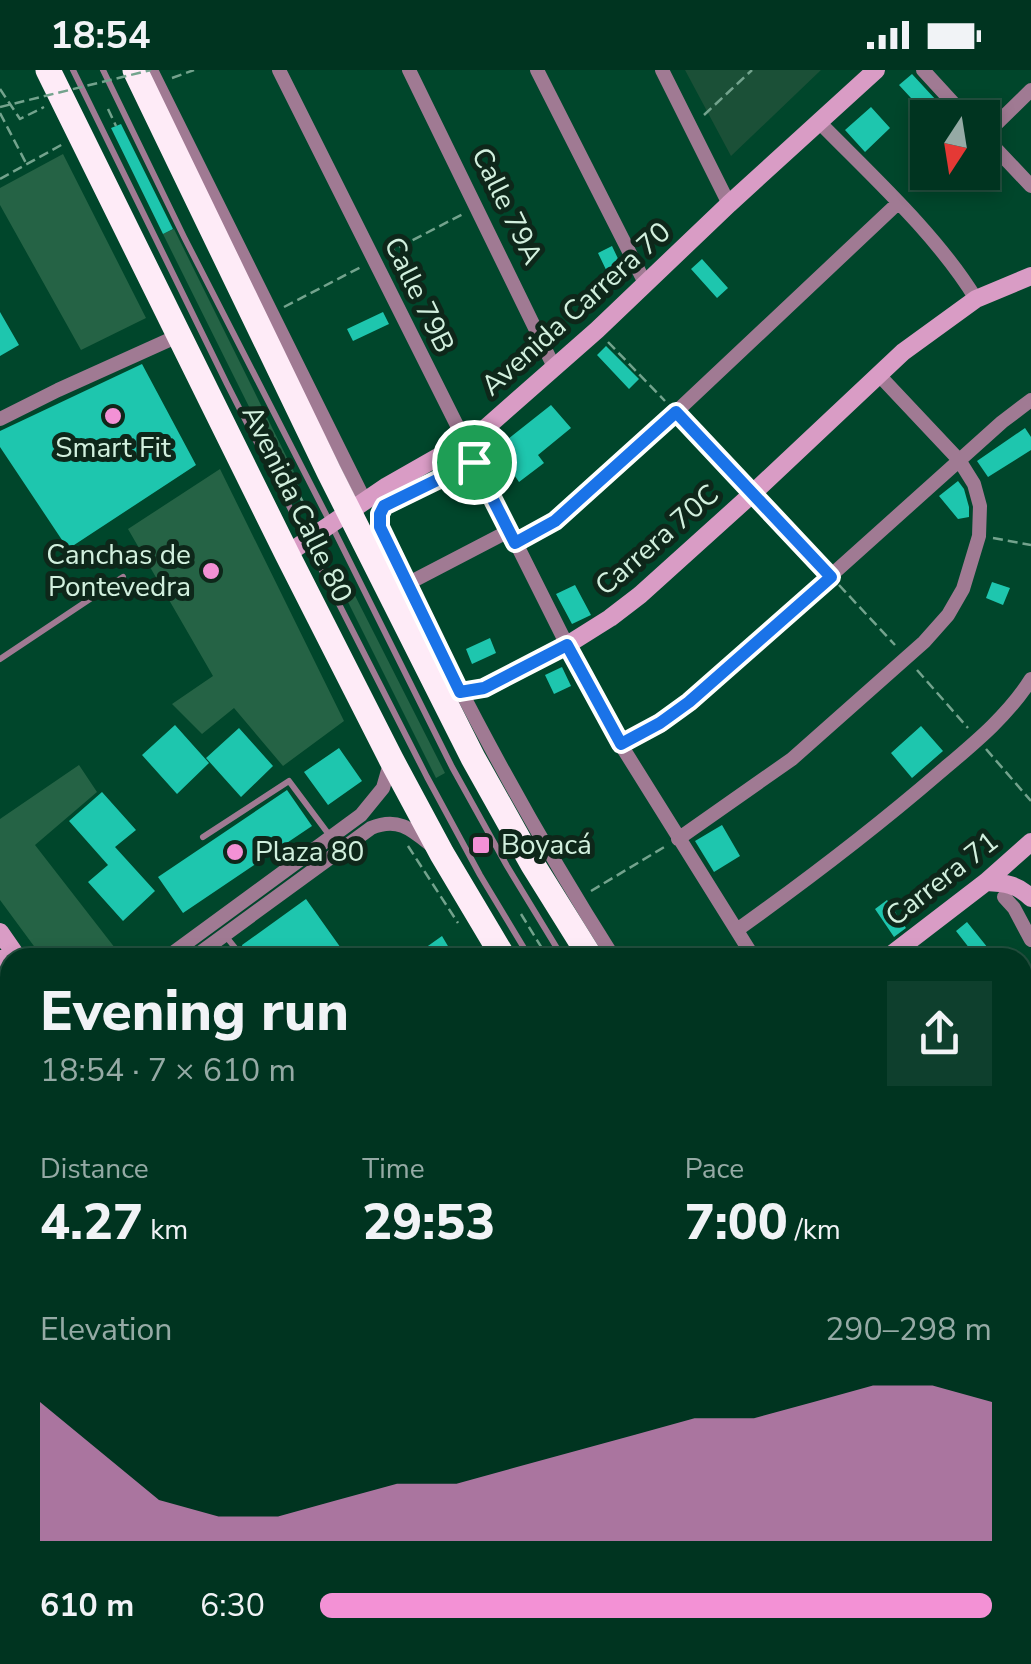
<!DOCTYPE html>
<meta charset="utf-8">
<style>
body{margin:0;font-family:"Nunito Sans",sans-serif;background:#0e3f2d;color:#f1f3f6;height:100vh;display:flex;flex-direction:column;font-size:38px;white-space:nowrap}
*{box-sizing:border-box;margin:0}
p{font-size:32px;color:#95aaa5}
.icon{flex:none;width:55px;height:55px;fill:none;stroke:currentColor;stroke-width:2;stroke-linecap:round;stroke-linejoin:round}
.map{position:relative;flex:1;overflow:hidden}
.side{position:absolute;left:0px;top:878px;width:1032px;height:718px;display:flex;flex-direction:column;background:#003420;border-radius:30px 30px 0 0;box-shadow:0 5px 15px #0003,0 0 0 2px #224f3e}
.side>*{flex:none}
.needle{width:65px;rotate:192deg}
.fabs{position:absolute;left:910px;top:30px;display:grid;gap:20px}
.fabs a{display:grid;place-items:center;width:90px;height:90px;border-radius:0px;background:#003420;box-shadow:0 5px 15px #0003,0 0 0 2px #224f3e;font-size:50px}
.pin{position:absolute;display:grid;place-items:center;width:85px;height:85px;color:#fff;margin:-42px;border:5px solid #fff;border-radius:50%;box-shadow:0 2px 10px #0007}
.round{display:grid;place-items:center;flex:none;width:105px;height:105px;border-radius:0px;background:#0e3f2d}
.headline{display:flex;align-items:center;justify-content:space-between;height:170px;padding:0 40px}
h1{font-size:55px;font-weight:800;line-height:75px}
.figures{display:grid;grid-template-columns:repeat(3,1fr);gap:15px;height:170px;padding:10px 40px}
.figures div{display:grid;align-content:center}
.figures b{font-size:50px;font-weight:800}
.figures small{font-size:28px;font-weight:400}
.figures p{font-size:28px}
.chart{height:280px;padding:20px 40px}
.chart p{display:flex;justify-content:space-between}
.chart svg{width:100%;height:180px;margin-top:10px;fill:#f391d5;opacity:.7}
ul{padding:0 40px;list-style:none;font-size:32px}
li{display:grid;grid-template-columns:160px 120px 1fr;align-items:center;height:75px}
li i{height:25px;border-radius:12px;background:#f391d5}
.status{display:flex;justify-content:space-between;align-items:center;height:70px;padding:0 50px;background:#003420;direction:ltr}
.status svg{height:28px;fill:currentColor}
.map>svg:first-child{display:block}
</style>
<div class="status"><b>18:54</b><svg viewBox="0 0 49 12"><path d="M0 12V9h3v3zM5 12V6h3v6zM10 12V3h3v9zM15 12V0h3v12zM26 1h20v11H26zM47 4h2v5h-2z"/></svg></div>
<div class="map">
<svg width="1031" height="1594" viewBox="0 0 1031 1594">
<rect width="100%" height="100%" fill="#00462b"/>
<path fill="#1b5037" d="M685 0H821L731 86Z"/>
<path fill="#256345" d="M63 84 146 248 81 280 0 135V118Z
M174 159 294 402 284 407 163 164Z
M220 399 344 651 283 696 234 638 202 664 172 634 213 606 128 459Z
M339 494 445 703 436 708 331 498Z
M79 695 97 722 35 775 122 887H42L0 830V749Z
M0 914 10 928V1142L0 1111Z
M1031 1517V1594H958L951 1585H1022L1023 1519Z
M143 1585H231L235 1594H147Z
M543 1585H672L660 1594H551Z"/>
<path fill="#5b5eb3" stroke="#7f8ac0" stroke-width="2.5" d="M0 1111 10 1142V1515L0 1489Z
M47 1585H123L127 1594H51Z"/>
<path fill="#1ec6ae" d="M912 4 936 30 923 41 899 15Z
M871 37 890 58 865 82 845 60Z
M121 54 173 159 163 164 111 58Z
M612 176 621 195 609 206 598 183Z
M702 189 728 218 717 228 691 199Z
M0 242 19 275 0 286Z
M383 242 389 254 353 271 347 259Z
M606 276 639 309 629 319 597 285Z
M142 294 196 395 68 479 0 377V361Z
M551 335 571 358 538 385 544 393 519 412 504 390 490 398 485 387Z
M1025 358 1031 367V380L988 407 977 391Z
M958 411 964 419 969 437V447L958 449 939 426Z
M992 512 1010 518 1003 535 986 528Z
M575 515 591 545 572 554 556 524Z
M490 568 496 583 472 594 466 579Z
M562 597 571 616 554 624 545 605Z
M175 655 209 693 177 724 142 685Z
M921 656 943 681 912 708 891 683Z
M239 658 273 696 241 727 206 688Z
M339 678 362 711 328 735 304 702Z
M287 720 312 756 183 843 158 807Z
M102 722 136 760 115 777 155 821 123 851 88 812 108 795 69 751Z
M722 755 740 786 714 802 695 771Z
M306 829 348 888H224L230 883 239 885 243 881 242 875Z
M887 830 906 858 894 867 875 839Z
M967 852 996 888H977L956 861Z
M442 866 455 888H411Z"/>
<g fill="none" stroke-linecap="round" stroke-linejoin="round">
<path stroke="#73a38d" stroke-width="2.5" stroke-dasharray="10 5" stroke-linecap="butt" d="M172 8 194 0
M0 19 20 49 44 37
M108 39 116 56
M0 43 27 95
M704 45 752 0
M0 109 63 74
M386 184 463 144
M284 237 361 197
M608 272 665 331
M685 352 741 412
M298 415 295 417 307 440 305 441
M763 436 820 495
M993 468 1031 475
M839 515 895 575
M917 600 968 658
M986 679 1031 731
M408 776 458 853
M591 821 666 776
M521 844 548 888
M0 1001 10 1016
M1022 1316 1031 1321
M0 1423H10
M0 1575 11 1594
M179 1585 182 1594
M208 1585 212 1594"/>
<path stroke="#a07a93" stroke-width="6" d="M73 0 227 314 427 707 480 805 530 888
M103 0 184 167 331 454 452 697 507 796 563 888
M0 589 123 507
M203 767 289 711 330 766
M224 864 236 879
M1022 1430 1031 1437
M695 1585 699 1590"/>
<path stroke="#a07a93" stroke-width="14" d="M151 0 365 431
M279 0 567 575 621 675 754 888
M409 0 554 297
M537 0 646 215
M662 0 729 134
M923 0 967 48
M819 52C872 106 937 165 976 229
M982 64 1031 116
M984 66 1031 20
M0 349 58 320 180 265
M474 392 388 432 380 444V457C451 607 524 747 614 888
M515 473 555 451 676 342 898 133
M407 514 509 461
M621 675 660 653 689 633 1002 352 1031 330
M678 769 792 689 924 572 948 545 963 519 979 466 980 436 974 414 959 390 878 304
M1004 827 1014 838 1031 870
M737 860C807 810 874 759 939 703 972 675 1008 646 1031 609
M166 888 361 745 383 718 391 690
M193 888 371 758C398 747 411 759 432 776
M1022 929 1031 922
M1022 1066 1031 1060
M1022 1146 1031 1148
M1022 1265 1031 1267
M508 1585 516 1594
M776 1585 784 1594
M676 1594 686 1585"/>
<path stroke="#d99cc5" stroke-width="18" d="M287 484 387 416 480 363 597 260 729 134 876 0
M437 616 460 622 485 618 567 575 610 548 640 525 752 424 903 282 976 229 1031 206
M986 812C1005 813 1017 814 1031 828
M0 862 18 888
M887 888 986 812 1031 772
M0 889 10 903"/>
<path stroke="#feebf7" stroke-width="25" d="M48 0 287 484 391 689 442 784 504 888
M135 0 329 402 473 688 533 795 591 888
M1022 1284H1031
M1022 1348 1031 1346
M1022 1396 1031 1404
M0 1446 10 1445
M0 1485H10
M906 1585 910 1594
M944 1585 948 1594"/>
<path stroke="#73a38d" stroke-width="2.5" stroke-dasharray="10 5" stroke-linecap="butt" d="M0 37 151 0"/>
<path stroke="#a07a93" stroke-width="6" d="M1022 1449 1031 1457"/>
<path stroke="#feebf7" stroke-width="25" d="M1022 1483 1031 1491"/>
</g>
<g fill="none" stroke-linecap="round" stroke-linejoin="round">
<g stroke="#fff" stroke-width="20">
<path id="route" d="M676 342 831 507 689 632 660 653 621 674 567 575 484 618 460 622 380 457V444L384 436 474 392 515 473 555 451Z"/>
</g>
<use href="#route" stroke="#1a73e8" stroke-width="12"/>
</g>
<g fill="#f391d5" stroke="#0e271a" stroke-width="4">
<circle cx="113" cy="346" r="10"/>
<circle cx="211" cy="501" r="10"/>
<rect x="471" y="765" width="20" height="20" rx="5"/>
<circle cx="235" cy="782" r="10"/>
</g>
<g text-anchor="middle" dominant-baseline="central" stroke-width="10" stroke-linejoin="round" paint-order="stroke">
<g font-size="28" fill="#d2f0de" stroke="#0e271a">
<text transform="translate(507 136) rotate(64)">Calle 79A</text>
<text transform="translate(419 225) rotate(64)">Calle 79B</text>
<text transform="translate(576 239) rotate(-42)">Avenida Carrera 70</text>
<text transform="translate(297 434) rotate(64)">Avenida Calle 80</text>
<text transform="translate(657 470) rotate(-41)">Carrera 70C</text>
<text transform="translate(942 809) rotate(-38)">Carrera 71</text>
</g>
<g font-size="28" fill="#d2f0de" stroke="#0e271a" text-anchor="start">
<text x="113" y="378" text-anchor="middle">Smart Fit</text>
<text x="191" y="485" text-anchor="end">Canchas de<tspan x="191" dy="32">Pontevedra</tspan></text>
<text x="501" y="775">Boyacá</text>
<text x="255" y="782">Plaza 80</text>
</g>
</g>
</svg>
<div class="fabs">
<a><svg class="needle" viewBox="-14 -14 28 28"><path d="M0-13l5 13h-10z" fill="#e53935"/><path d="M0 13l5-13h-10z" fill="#95aaa5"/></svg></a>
</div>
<div class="pin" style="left:474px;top:392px;background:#1e9e55"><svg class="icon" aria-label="arrive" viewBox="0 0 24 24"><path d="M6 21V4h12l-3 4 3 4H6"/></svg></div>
<section class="side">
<div class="headline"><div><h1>Evening run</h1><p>18:54 · 7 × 610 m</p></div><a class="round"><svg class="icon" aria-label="share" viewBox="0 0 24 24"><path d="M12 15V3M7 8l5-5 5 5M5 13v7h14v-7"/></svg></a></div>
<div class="figures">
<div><p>Distance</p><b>4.27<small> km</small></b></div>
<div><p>Time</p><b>29:53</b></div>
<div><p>Pace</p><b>7:00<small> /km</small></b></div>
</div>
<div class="chart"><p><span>Elevation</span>290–298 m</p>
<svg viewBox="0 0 160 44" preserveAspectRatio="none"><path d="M0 44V10L10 22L20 34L30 38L40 38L50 34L60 30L70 30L80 26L90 22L100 18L110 14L120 14L130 10L140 6L150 6L160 10V44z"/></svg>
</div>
<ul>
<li><b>610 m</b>6:30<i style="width:100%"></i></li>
</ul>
</section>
</div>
